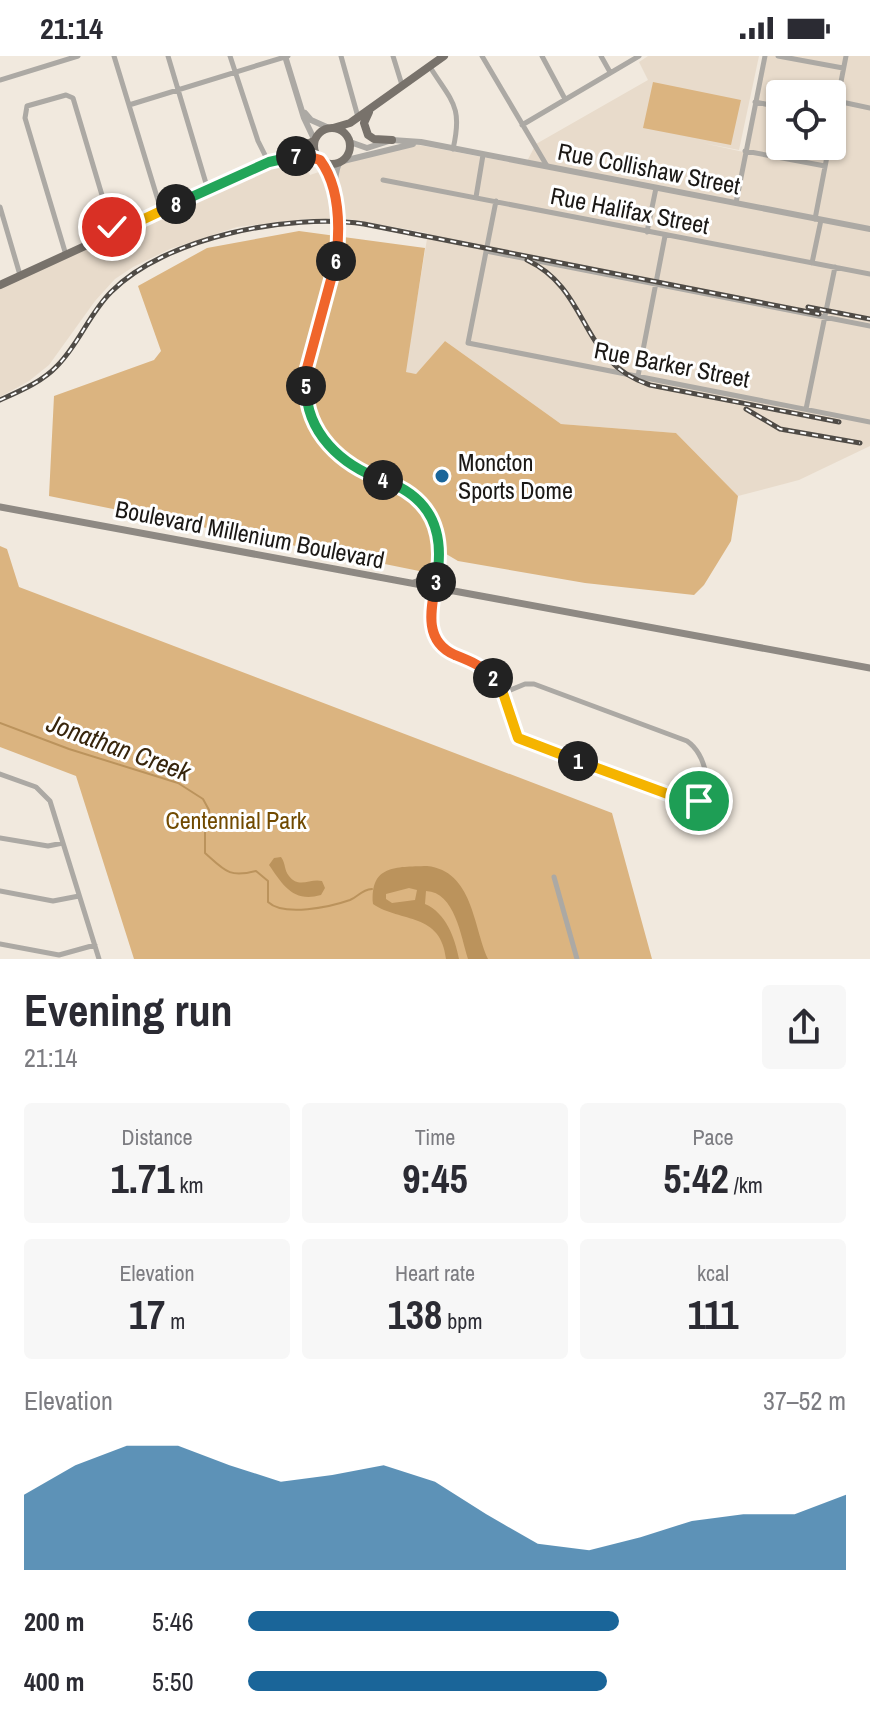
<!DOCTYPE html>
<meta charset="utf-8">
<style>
body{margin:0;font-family:"Archivo Narrow",sans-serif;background:#f7f7f7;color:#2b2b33;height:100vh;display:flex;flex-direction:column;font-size:30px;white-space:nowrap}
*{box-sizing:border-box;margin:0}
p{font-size:26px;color:#7c7c81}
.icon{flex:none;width:44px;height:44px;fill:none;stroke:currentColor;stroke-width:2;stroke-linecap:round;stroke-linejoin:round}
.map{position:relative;height:903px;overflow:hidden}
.side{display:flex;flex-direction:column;background:#fff;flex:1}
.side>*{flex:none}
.controls{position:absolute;left:766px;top:24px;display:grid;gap:16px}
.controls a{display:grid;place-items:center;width:80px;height:80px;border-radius:8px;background:#fff;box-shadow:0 2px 6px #0004;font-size:40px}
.pin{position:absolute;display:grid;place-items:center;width:68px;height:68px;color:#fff;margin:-34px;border:4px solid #fff;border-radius:50%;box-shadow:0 2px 8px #0007}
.km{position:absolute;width:40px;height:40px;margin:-20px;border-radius:50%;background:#222;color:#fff;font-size:22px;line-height:40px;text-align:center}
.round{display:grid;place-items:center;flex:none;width:84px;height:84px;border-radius:8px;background:#f7f7f7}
.head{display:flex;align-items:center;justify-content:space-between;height:136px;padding:0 24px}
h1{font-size:44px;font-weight:700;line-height:60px}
.figures{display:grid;grid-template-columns:repeat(3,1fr);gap:12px;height:136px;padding:8px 24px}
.figures div{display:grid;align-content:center;border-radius:8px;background:#f7f7f7;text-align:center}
.figures b{font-size:40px;font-weight:700}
.figures small{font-size:22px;font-weight:400}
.figures p{font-size:22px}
.chart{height:224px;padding:16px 24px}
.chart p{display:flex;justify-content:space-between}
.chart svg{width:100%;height:144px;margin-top:8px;fill:#1a6599;opacity:.7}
ul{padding:0 24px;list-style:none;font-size:26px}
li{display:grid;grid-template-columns:128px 96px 1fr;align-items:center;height:60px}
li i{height:20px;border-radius:10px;background:#1a6599}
.status{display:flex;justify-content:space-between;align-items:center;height:56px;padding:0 40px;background:#fff;direction:ltr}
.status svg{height:22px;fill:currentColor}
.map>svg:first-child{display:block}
</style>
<div class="status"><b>21:14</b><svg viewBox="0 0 49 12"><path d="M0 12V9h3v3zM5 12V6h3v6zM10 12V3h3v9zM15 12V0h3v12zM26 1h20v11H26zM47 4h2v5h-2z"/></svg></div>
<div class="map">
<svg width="870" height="903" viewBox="0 0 870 903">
<rect width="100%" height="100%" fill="#f1e9de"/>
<path fill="#e8dbcb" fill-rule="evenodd" d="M648 0H759L739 94 703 87 748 97 767 0H870V390L799 424 738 440 676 377 561 368 445 285 416 318 405 316 428 177 348 163H305L237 171 170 193 133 211 115 223 95 245 49 309 29 325 0 341V228L296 92 310 119 392 91 419 89 525 109 536 88 648 24 639 6ZM780 38H832V90H780Z"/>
<path fill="#dbb480" d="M653 26 741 44 731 89 643 72Z
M299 175 425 192 406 316 416 318 445 285 561 368 676 377 738 440 731 485 704 529 694 539 585 527 458 505 436 492 434 518 49 440 54 340 154 304 161 295 138 230 207 192Z
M0 490 7 493 19 531 612 757 652 903H134L76 720 0 691Z"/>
<path fill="#bb935c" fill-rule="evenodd" d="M281 801C286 808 284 814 289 820 299 833 310 822 322 825L325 832 321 839C293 847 283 829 269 809L274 802Z
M427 810C473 815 473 870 488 903H468C461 881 455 836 426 835L425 848C446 857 455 882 459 903H446C441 856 401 867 373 848 370 809 395 811 427 810ZM409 832 417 834 415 844 392 847 386 843V838Z"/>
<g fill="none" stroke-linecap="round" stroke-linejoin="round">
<path stroke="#bb935c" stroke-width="2" d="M0 667 69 693 178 727 203 743 209 754 211 769 205 776V797C225 815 229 822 256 815L268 825V846C284 861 330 851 350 844 359 840 361 834 372 833"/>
<path stroke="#aca9a4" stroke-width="5" d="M114 0 161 154
M168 0 208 134
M230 0 258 85 268 105
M341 0 358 61
M393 0 402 29
M482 0 547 110
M542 0 565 43
M601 0 610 16
M778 0 843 12
M430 11C452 46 463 50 453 93
M0 24 78 0
M837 45 870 52
M755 46 780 51
M129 49 288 0
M522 69 639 0
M832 72 846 0
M745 95 825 110
M383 124 870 218
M476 141 483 99
M496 145 468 287 870 366
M736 147 765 0
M0 151 20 219
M815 163 829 90
M647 176 656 132
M486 195 870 270
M66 199 25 62 27 50 66 39 73 42 113 176
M812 207 821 164
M638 320 665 180
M806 353 835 211
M435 533C419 617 463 580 495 625 508 642 507 665 518 682L695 748C714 733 706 698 687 685L534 628H525L503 637
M0 718 36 731 50 745 99 903
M0 782 48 790 63 787
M554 821 577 903
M0 835 53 845 79 840
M0 888 59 899 95 889"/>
<path stroke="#aca9a4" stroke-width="6" d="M285 0 304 62 314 83
M305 57 311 64 329 72
M350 86 367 92 392 84 421 86 870 173
M343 105 413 88
M323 106 334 137
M339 107C328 133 342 179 336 210 327 253 303 296 306 340 307 351 313 365 318 375 339 409 362 414 396 429 442 448 443 491 435 533"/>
<path stroke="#8e8983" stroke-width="7" d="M0 451 870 612
M414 527 430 521 439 513 443 525 452 535"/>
<path stroke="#78726b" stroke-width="8" d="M369 56 364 67 368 79 374 83 392 84
M314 90a18 18 0 1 1 36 0a18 18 0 1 1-36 0Z
M333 72 350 67 444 0
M289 101 304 99 318 104
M0 229 314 85"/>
<g stroke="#4f4b46" stroke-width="5">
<path id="rail" d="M527 204C592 235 578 306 650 329L839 366
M808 251 870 263
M0 344C20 335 42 326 57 310 79 288 89 258 111 236 165 181 290 157 364 168L819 258
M746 353 780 373 860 387"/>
</g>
<use href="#rail" stroke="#fff" stroke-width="2" stroke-dasharray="6" stroke-linecap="butt"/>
</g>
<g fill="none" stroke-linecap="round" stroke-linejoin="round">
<g stroke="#fff" stroke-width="16">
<path id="split-1" d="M578 705 695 748 699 745"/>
</g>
<g stroke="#fff" stroke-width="16">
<path id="split-2" d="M493 622 503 637 518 682 578 705"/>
</g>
<g stroke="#fff" stroke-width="16">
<path id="split-3" d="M436 526C431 553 423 585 455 599 470 605 483 610 493 622"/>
</g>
<g stroke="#fff" stroke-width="16">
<path id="split-4" d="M383 424C432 441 446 476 436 526"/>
</g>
<g stroke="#fff" stroke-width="16">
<path id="split-5" d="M306 330C306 377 341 409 383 424"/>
</g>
<g stroke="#fff" stroke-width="16">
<path id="split-6" d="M306 330 307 312 336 205"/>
</g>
<g stroke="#fff" stroke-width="16">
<path id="split-7" d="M296 100 304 99 320 104C340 131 340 173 336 205"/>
</g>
<g stroke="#fff" stroke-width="16">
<path id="split-8" d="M176 148 269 106 296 100"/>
</g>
<g stroke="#fff" stroke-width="16">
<path id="split-9" d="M112 171 114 177 176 148"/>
</g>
<use href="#split-1" stroke="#f5b400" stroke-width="10"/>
<use href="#split-2" stroke="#f5b400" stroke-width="10"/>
<use href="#split-3" stroke="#f0652b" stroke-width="10"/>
<use href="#split-4" stroke="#22a559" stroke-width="10"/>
<use href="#split-5" stroke="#22a559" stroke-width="10"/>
<use href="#split-6" stroke="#f0652b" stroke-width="10"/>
<use href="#split-7" stroke="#f0652b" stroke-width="10"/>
<use href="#split-8" stroke="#22a559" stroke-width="10"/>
<use href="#split-9" stroke="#f5b400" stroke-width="10"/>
</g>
<circle fill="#1a6599" stroke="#fff" stroke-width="3" cx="442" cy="420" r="8"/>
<g text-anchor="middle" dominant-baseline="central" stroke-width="6" stroke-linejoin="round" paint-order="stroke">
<g font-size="24" fill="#1b1815" stroke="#fff">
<text transform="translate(649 112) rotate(11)">Rue Collishaw Street</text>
<text transform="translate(630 154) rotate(11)">Rue Halifax Street</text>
<text transform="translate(672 308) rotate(11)">Rue Barker Street</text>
<text transform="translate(250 478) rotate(11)">Boulevard Millenium Boulevard</text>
</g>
<g font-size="24" fill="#1b1815" stroke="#fff" text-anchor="start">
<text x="458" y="406">Moncton<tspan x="458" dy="28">Sports Dome</tspan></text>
</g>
<g font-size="24" fill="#714a00" stroke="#fff">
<text x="236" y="764">Centennial Park</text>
</g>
<g font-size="26" font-style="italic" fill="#37250c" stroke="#fff">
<text transform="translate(119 691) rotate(20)">Jonathan Creek</text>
</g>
</g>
</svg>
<div class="controls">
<a><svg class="icon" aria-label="locate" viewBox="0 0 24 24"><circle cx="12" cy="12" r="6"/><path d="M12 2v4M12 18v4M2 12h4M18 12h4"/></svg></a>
</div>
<div class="pin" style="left:699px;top:745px;background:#1e9e55"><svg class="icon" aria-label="arrive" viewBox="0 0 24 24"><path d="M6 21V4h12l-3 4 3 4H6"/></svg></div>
<div class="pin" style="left:112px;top:171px;background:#d93025"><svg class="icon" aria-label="check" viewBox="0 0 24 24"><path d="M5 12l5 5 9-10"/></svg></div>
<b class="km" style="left:578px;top:705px">1</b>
<b class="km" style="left:493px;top:622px">2</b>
<b class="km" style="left:436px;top:526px">3</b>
<b class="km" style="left:383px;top:424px">4</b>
<b class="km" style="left:306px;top:330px">5</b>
<b class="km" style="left:336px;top:205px">6</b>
<b class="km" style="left:296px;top:100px">7</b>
<b class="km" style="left:176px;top:148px">8</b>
</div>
<section class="side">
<div class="head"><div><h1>Evening run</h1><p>21:14</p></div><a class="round"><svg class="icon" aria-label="share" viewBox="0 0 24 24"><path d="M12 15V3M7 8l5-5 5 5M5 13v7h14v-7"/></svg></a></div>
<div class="figures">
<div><p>Distance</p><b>1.71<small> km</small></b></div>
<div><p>Time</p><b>9:45</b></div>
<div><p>Pace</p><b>5:42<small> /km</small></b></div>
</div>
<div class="figures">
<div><p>Elevation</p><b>17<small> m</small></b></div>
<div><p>Heart rate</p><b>138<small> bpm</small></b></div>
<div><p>kcal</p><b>111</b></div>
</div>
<div class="chart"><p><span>Elevation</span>37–52 m</p>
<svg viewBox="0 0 160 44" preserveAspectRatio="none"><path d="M0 44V21L10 12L20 6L30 6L40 12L50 17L60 15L70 12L80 17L90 27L100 36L110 38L120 34L130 29L140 27L150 27L160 21V44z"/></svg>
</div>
<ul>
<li><b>200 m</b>5:46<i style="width:62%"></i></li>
<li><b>400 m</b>5:50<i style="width:60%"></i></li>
</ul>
</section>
